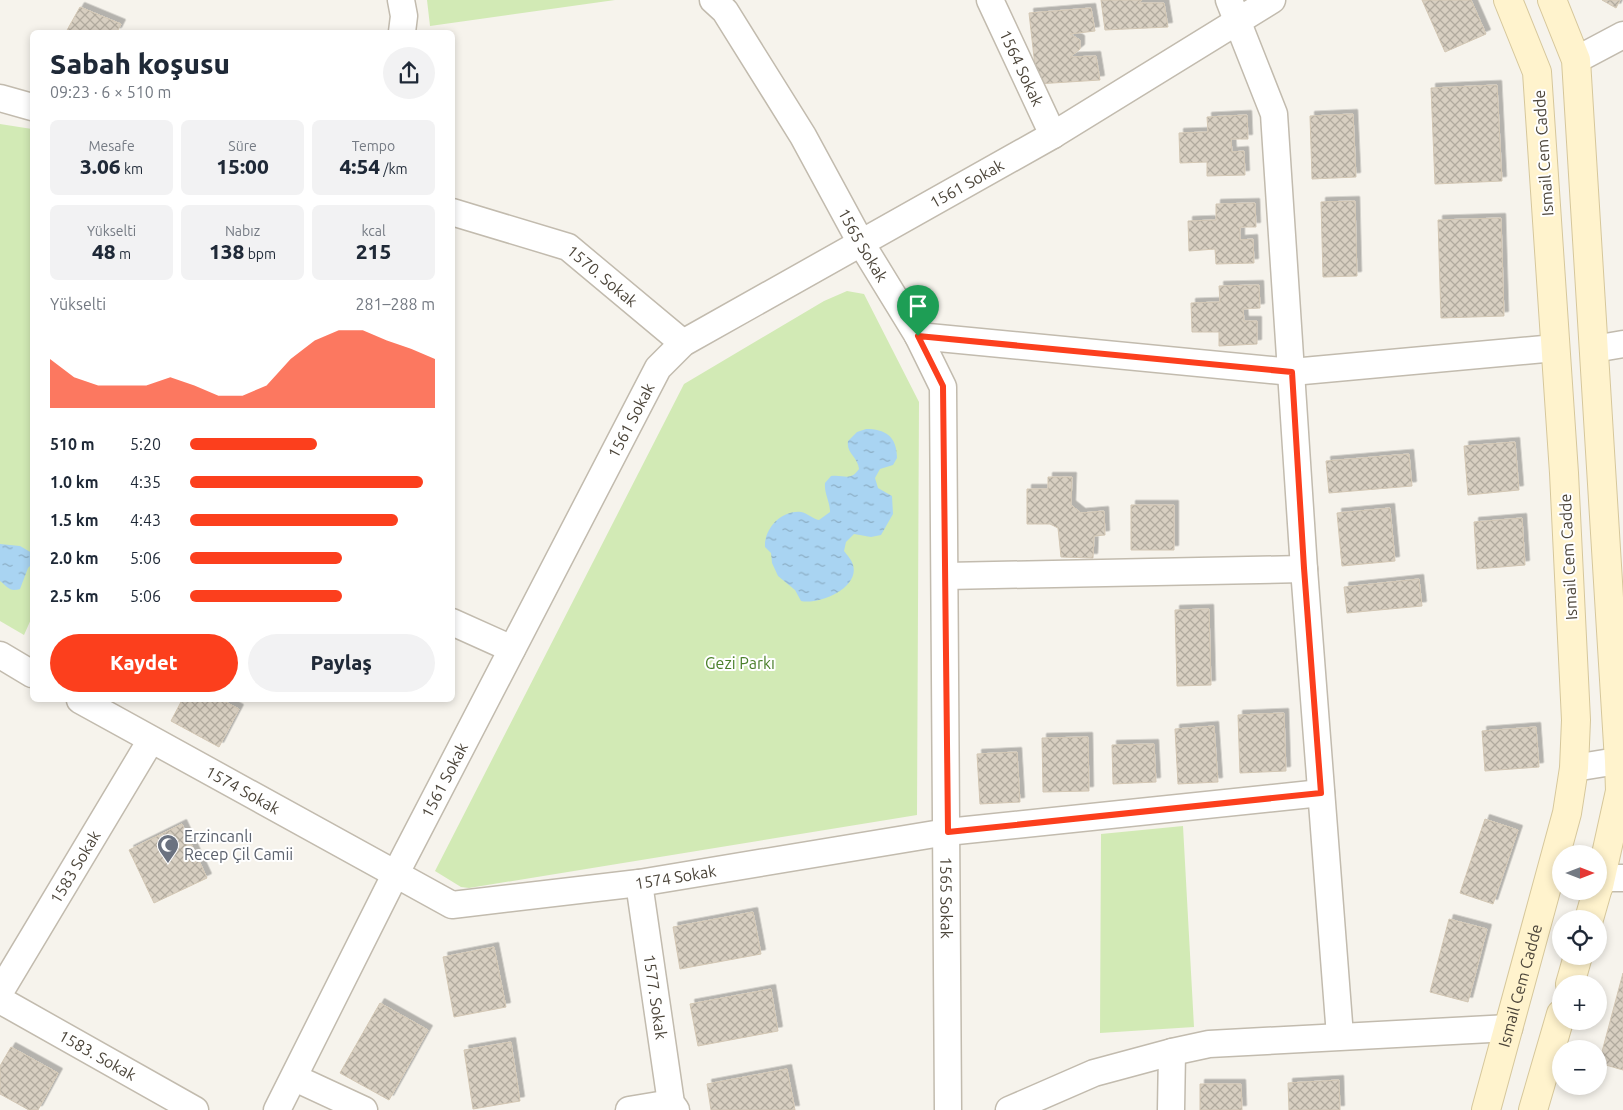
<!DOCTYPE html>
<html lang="tr">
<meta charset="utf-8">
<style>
body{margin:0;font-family:Ubuntu,sans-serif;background:#f2f2f3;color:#1f2937;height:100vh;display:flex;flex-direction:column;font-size:19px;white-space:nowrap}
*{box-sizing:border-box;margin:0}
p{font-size:16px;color:#747a83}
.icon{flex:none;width:28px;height:28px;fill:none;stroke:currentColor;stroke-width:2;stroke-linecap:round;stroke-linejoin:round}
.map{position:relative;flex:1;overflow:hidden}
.sheet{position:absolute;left:30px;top:30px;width:425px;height:672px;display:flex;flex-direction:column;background:#fff;border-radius:8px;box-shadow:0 2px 8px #0003}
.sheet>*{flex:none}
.needle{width:32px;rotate:90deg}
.controls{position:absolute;left:1552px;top:845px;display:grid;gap:10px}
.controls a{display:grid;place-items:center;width:55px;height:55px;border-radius:50%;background:#fff;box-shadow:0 2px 8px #0003;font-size:25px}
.pin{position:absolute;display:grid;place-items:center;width:42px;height:42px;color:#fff;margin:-51px -21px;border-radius:50% 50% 50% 0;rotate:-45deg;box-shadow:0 0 5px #0007}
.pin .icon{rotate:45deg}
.round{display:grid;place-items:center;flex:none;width:52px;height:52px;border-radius:26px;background:#f2f2f3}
.overview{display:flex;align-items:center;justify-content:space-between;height:85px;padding:0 20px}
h1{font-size:28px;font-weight:800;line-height:38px}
.metrics{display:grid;grid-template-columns:repeat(3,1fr);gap:8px;height:85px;padding:5px 20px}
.metrics div{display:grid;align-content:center;border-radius:8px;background:#f2f2f3;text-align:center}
.metrics b{font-size:21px;font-weight:800}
.metrics small{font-size:14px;font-weight:400}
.metrics p{font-size:14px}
.chart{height:140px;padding:10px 20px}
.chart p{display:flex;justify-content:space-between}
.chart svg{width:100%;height:90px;margin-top:5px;fill:#fc3f1d;opacity:.7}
.button{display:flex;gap:10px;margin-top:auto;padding:10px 20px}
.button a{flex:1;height:58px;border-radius:30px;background:#fc3f1d;color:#fff;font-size:20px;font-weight:800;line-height:58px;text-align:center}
.button a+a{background:#f2f2f3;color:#1f2937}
ul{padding:0 20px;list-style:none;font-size:16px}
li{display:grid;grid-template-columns:80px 60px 1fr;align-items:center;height:38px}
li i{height:12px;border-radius:6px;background:#fc3f1d}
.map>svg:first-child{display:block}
</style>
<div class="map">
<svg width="1623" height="1110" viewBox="0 0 1623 1110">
<defs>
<pattern id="water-ripples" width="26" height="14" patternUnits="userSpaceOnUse" patternTransform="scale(1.25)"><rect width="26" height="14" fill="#a9d4f2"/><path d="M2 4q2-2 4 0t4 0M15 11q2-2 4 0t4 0" fill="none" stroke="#8caec5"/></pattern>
<pattern id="building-cross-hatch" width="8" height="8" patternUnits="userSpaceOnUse" patternTransform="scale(1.25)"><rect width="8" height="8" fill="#d8cfc1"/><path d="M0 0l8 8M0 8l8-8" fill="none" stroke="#b1aa9e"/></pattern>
<filter id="shadow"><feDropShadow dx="4.5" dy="-4.5" stdDeviation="0" flood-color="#0004"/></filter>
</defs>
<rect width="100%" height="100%" fill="#f6f3ec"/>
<path fill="#d2eab5" d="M427 0H615L430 26Z
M0 124 32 129V617L24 635 0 621Z
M847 291 864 294 919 402 917 815 469 888 461 887 435 871 684 384 824 301Z
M1183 826 1194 1027 1100 1033 1101 834Z"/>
<path fill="url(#water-ripples)" d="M866 429C885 429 897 436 897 458L893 465 880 469 875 478 878 488 892 496 893 514 881 535 871 537 854 534 846 542 844 551C847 555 852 560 853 565 860 588 819 605 801 601L795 590 778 576 772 563 771 553 765 547C764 529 781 510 801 512 807 513 813 519 819 520L830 512C830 501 824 494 825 483L831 476C844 474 850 482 859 469 858 457 846 453 848 441L857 432Z
M0 544 20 546 32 553V564L28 568 20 589C9 592 8 587 0 581Z"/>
<path fill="url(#building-cross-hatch)" stroke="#d3c7b4" filter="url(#shadow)" d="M1101 0H1142L1138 3H1164L1168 27 1105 30Z
M1422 0H1471L1486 34 1445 52Z
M1602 0H1620L1616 8Z
M80 7 121 24 117 32H66Z
M1091 8 1095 31 1070 34 1080 40V49L1070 57 1096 56 1100 80 1037 84 1029 13Z
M1497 85 1502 181 1435 184 1431 88Z
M1353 114 1356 177 1312 179 1310 116Z
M1247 115 1248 139H1231L1232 152 1244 151 1245 175 1207 176V162L1180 163 1179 133 1208 132 1207 117Z
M1355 201 1357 276 1323 277 1321 202Z
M1255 203 1256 227H1240V240L1253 239 1254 263 1216 264 1215 249 1189 251 1188 221 1216 220V204Z
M1501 218 1504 316 1441 318 1438 220Z
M1259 285 1260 308 1243 309 1244 321H1257V344L1219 346V332H1192L1191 303 1220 302 1219 286Z
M1515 442 1519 490 1468 495 1464 446Z
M1409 454 1412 486 1329 493 1326 461Z
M1048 477H1072L1071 505 1081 513 1104 511 1105 535 1094 536 1093 558 1061 557 1058 528 1050 524H1027V489H1048Z
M1131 505H1174V550H1131Z
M1390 508 1395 561 1342 566 1337 513Z
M1522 518 1525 565 1477 569 1474 522Z
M1419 579 1422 606 1347 613 1344 587Z
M1209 609 1211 685 1177 686 1175 610Z
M182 700H222L239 709 219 747 171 721Z
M1284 713 1286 771 1240 773 1238 715Z
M1214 726 1218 782 1178 784 1175 729Z
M1536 727 1539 767 1485 771 1482 731Z
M1088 737 1089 791 1043 792 1042 738Z
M1154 744 1156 782 1113 784 1112 745Z
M1017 752 1020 802 980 804 977 754Z
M1485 819 1518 830 1493 904 1460 893Z
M182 824 207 878 154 903 129 850Z
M753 912 761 954 680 969 673 927Z
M1449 919 1487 929 1468 1002 1430 992Z
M494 947 506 1007 454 1017 443 957Z
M1623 973V1070L1599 1063Z
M771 989 778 1031 698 1046 690 1004Z
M380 1003 428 1030 389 1100 340 1073Z
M511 1042 520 1101 473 1109 464 1050Z
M11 1047 58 1073 38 1110H29L0 1094V1066Z
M787 1069 795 1110H711L707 1084Z
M1339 1080 1340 1110H1289L1288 1083Z
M1200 1084H1241L1242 1110H1200Z"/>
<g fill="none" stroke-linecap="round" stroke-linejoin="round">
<g stroke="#c2bbae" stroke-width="29">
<g id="minor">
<path d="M401 0 404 16 402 32"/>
<path id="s1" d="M713 0 725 11 803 136 861 243 918 336 943 387 948 1110"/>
<path id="s2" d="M990 0 1053 135"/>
<path d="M1229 0 1274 114 1304 569 1340 1036"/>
<path d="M1576 60 1623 35"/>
<path d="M0 98 32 107"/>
<path id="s3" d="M452 212 568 247 683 343"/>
<path d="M918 336 1292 372 1555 348"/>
<path d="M1594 349 1623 344"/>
<path d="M946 576 1304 569"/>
<path d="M452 622 512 649"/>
<path d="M0 655 32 674"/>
<path id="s4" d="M80 700 452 905 639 883 947 832 1321 793"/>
<path d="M1574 768 1623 760"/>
<path d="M1599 878H1623"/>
<path id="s5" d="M639 883 671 1103 676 1110"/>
<path id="s6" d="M0 992 151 740"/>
<path id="s7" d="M0 1000 195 1110"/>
<path d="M295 1078 364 1110"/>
<path id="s8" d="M277 1110 395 875 658 368 683 343 1053 135 1272 0"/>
<path d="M629 1110 671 1103"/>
<path d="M1009 1110 1094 1073 1172 1052 1209 1044 1509 1028"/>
<path d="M1171 1110 1172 1052"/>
</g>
</g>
<g stroke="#d6c79b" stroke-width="30">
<g id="secondary">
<path d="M1552 0 1576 60 1619 761 1620 791 1599 886"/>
<path d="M1589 919 1597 891"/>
<path d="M1570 984 1578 956"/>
<path id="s9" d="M1486 1110 1567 813 1574 768 1576 720 1564 473 1537 72 1508 0"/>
<path d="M1533 1110 1561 1014"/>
</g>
</g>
<use href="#minor" stroke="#fff" stroke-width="26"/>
<use href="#secondary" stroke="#fff3cd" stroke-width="28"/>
</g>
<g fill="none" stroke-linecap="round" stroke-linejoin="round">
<g stroke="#fff" stroke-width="10">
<path id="route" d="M918 336 1292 372 1304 568 1321 793 948 832 943 386Z"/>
</g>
<use href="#route" stroke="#fc3f1d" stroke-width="6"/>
</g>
<defs>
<g id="mosque-pin" transform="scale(1.125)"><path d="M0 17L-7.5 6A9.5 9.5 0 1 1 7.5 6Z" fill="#6b7280" stroke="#fff"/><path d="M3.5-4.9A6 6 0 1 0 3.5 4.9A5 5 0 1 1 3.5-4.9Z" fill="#fff"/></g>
</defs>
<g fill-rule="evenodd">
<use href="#mosque-pin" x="168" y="845"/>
</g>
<g text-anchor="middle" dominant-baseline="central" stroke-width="4" stroke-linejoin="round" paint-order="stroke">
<g font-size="16" fill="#4b4439" stroke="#fff">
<text stroke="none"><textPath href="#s2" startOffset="75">1564 Sokak</textPath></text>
<text transform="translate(1543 153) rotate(-94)">Ismail Cem Cadde</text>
<text stroke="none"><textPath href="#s8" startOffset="1195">1561 Sokak</textPath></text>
<text stroke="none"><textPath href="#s1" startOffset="288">1565 Sokak</textPath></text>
<text stroke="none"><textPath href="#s3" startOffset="166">1570. Sokak</textPath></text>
<text stroke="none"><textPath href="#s8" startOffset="775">1561 Sokak</textPath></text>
<text transform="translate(1568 557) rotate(-93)">Ismail Cem Cadde</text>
<text stroke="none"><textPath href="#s8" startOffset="370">1561 Sokak</textPath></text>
<text stroke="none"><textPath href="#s4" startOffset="186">1574 Sokak</textPath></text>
<text stroke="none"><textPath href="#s6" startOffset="146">1583 Sokak</textPath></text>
<text stroke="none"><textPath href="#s4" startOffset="650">1574 Sokak</textPath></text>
<text stroke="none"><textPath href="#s1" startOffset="962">1565 Sokak</textPath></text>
<text stroke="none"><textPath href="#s9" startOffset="129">Ismail Cem Cadde</textPath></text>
<text stroke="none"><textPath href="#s5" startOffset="115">1577. Sokak</textPath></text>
<text stroke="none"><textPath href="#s7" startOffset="112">1583. Sokak</textPath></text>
</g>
<g font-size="16" fill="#4a7f2a" stroke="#fff">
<text x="740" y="663">Gezi Parkı</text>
</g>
<g font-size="16" fill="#5b616d" stroke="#fff" text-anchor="start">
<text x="184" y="836">Erzincanlı<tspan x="184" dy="18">Recep Çil Camii</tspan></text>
</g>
</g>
</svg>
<div class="controls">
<a><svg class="needle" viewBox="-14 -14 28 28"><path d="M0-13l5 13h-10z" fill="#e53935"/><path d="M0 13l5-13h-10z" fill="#747a83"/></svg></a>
<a><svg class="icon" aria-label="locate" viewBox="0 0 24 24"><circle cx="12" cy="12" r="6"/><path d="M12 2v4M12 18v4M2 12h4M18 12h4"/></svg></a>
<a>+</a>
<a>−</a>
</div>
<div class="pin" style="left:918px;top:336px;background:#1e9e55"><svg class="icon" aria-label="arrive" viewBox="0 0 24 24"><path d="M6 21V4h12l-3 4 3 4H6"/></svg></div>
<section class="sheet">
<div class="overview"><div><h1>Sabah koşusu</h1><p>09:23 · 6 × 510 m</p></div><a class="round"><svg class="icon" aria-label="share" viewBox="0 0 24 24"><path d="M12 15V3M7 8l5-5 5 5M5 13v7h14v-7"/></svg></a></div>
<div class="metrics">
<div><p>Mesafe</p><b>3.06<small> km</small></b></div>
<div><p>Süre</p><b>15:00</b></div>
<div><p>Tempo</p><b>4:54<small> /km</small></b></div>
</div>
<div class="metrics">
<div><p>Yükselti</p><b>48<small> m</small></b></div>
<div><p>Nabız</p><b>138<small> bpm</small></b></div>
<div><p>kcal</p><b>215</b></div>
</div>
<div class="chart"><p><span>Yükselti</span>281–288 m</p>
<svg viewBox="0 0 160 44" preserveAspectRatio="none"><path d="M0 44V20L10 29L20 33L30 33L40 33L50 29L60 33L70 38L80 38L90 33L100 20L110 11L120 6L130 6L140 11L150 15L160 20V44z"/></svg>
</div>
<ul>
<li><b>510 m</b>5:20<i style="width:52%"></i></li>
<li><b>1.0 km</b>4:35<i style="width:95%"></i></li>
<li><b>1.5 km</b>4:43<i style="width:85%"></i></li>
<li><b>2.0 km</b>5:06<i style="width:62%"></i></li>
<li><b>2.5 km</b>5:06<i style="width:62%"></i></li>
</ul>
<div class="button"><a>Kaydet</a><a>Paylaş</a></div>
</section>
</div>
